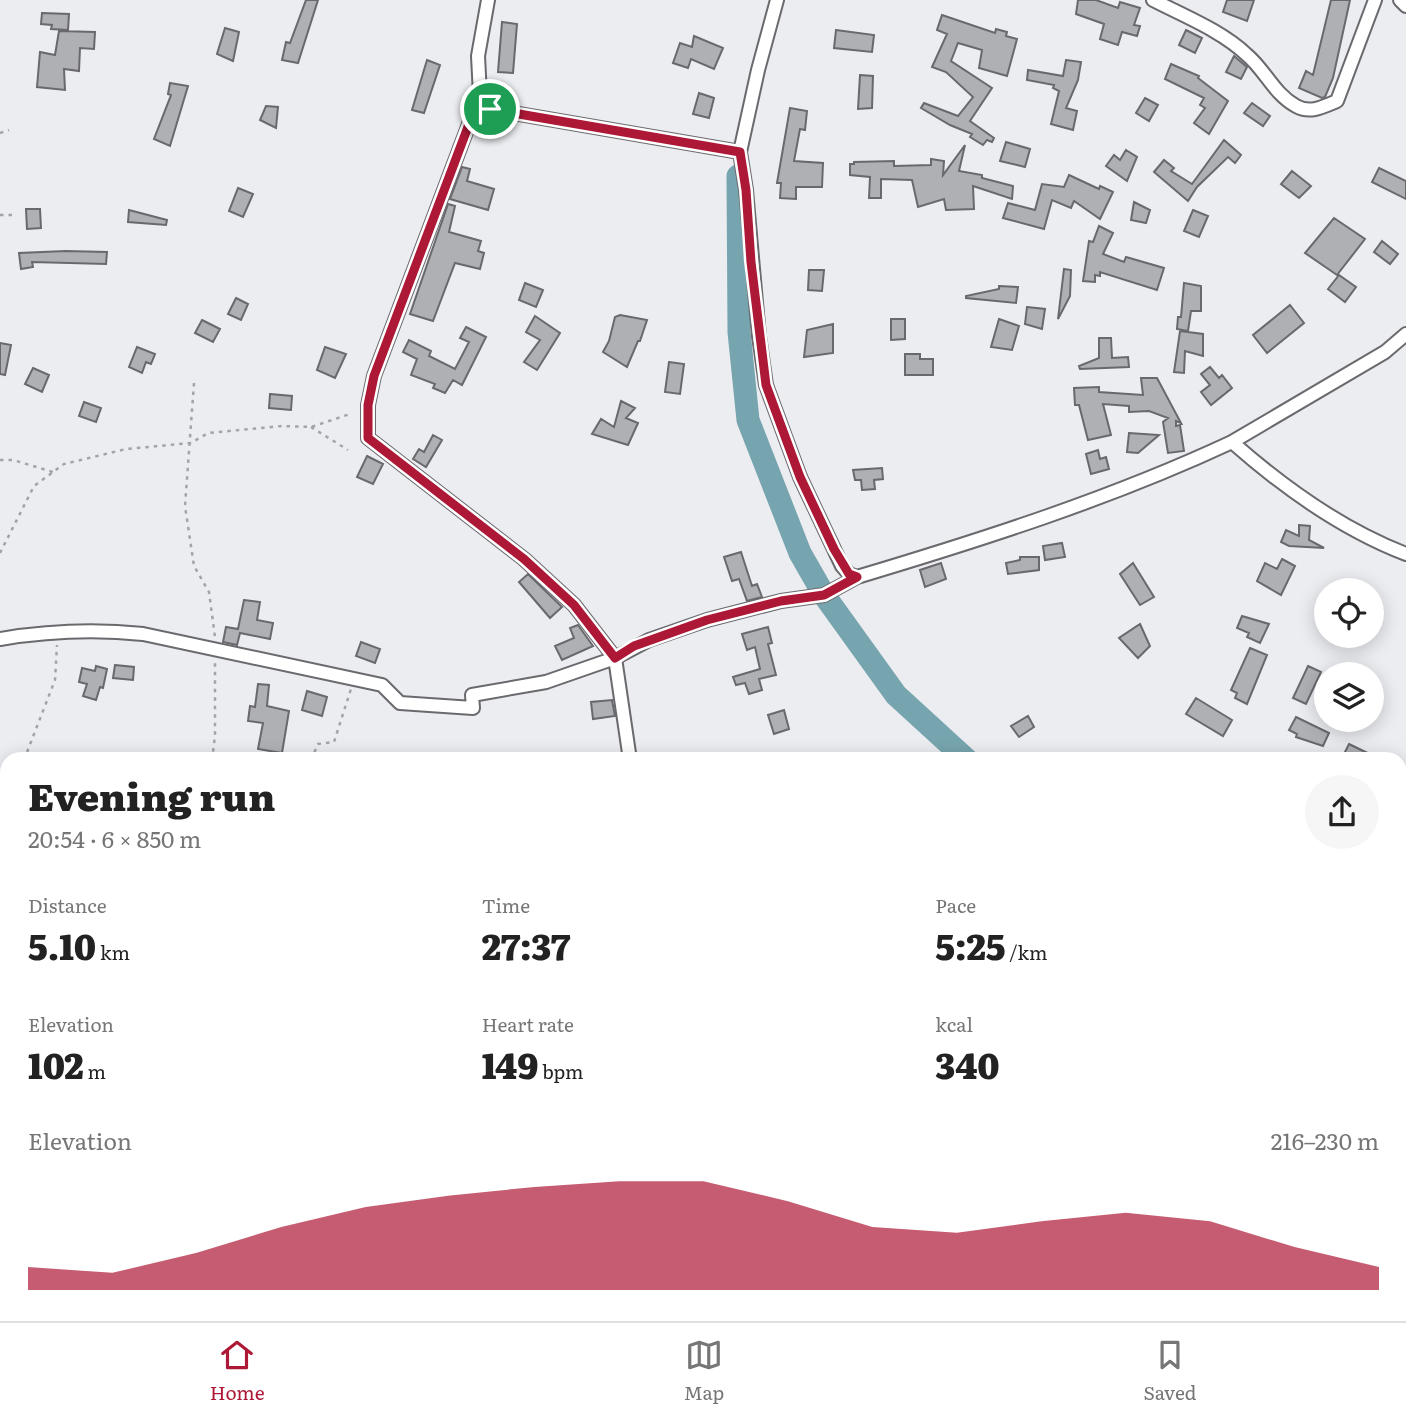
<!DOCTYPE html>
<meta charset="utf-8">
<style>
body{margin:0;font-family:Literata,serif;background:#f6f6f6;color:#222;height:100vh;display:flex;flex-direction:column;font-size:26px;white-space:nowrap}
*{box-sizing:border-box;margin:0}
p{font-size:23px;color:#767676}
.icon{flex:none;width:38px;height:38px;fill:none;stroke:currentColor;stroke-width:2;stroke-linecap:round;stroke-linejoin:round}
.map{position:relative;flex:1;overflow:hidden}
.sheet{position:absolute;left:0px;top:752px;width:1407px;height:569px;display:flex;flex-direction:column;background:#fff;border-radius:21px 21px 0 0;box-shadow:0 4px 18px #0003}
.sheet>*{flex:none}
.controls{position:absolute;left:1314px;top:578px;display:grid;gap:14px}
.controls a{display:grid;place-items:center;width:70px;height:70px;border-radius:50%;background:#fff;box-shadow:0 4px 18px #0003;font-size:35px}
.pin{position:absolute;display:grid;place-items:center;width:60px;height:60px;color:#fff;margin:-30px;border:4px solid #fff;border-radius:50%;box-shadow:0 2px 7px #0007}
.round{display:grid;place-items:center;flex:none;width:74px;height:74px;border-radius:37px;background:#f6f6f6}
.head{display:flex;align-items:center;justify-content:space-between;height:119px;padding:0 28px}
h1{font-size:38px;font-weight:800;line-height:52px}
.metrics{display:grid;grid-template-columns:repeat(3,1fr);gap:10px;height:119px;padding:7px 28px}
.metrics div{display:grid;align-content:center}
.metrics b{font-size:35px;font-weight:800}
.metrics small{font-size:19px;font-weight:400}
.metrics p{font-size:19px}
.chart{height:196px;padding:14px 28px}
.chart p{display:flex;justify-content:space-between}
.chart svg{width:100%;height:126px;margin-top:7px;fill:#ad1836;opacity:.7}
.menu{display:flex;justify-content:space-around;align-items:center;height:98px;border-top:2px solid #e0e0e0;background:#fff;font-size:19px;color:#767676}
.menu a{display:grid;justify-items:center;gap:4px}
.menu .active{color:#ad1836}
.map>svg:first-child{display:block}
</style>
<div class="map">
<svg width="1406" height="1321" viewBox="0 0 1406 1321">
<rect width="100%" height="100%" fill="#ecedf1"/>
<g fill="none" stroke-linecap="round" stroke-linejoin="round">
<path stroke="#77a5af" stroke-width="23" d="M738 176 739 332 748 420 800 553 824 595 896 695 967 760
M1382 1321V1314"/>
</g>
<path fill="#afb0b4" stroke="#69696d" stroke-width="2" d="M306 0H318L298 63 282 60 286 42 290 43Z
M1078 0H1096L1118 8 1120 2 1140 8 1134 25 1140 26 1137 36 1122 32 1118 45 1100 39 1104 24 1076 14Z
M1227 0H1254L1247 21 1223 12Z
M1331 0H1350L1333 78 1325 97 1322 98 1299 88 1306 71 1313 75Z
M42 13 69 14 68 30 51 29 52 25 41 24Z
M942 15 995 33 996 29 1007 32 1006 36 1017 39 1007 76 979 68 982 50 958 43 951 61 992 88 970 121 994 138 992 142 987 140 983 145 970 137 972 134 950 125 921 108 924 103 958 116 973 97 946 72 932 67 947 34 937 30Z
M502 22 517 24 513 73 498 72Z
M225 28 239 32 233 61 217 54Z
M836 30 874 35 872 52 834 48Z
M1186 30 1202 38 1195 53 1179 45Z
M59 31 95 32 94 49 80 48 79 71 64 69 65 90 37 87 40 52 55 55Z
M694 36 723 48 714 69 691 59 688 68 673 63 680 43 692 47Z
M1234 56 1247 67 1241 79 1226 72Z
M427 60 440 65 424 113 412 110Z
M1066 60 1081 62 1078 80 1066 108 1077 111 1073 130 1051 124 1059 91 1053 88 1054 85 1027 80 1028 70 1063 76Z
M1171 64 1199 76 1198 78 1228 101 1209 134 1194 123 1205 108 1200 105 1204 98 1165 79Z
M860 75 873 76 872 108 858 109Z
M170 83 188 86 170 146 154 139 171 95 168 94Z
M699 93 714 98 709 118 693 114Z
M1145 98 1158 105 1149 121 1136 113Z
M1252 103 1270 116 1263 126 1244 113Z
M266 106 278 107 276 128 260 120Z
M790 108 807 111 805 130 800 129 794 161 823 163 822 187H796V199L780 198 781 183H777Z
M1224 140 1241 155 1235 163 1228 157 1197 187 1188 201 1154 172 1164 160 1174 168 1171 171 1192 184Z
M1006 142 1030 149 1025 167 1000 161Z
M965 145 959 171 982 175V178L1013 186 1012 199 973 186 974 209 946 210 944 199 918 207 912 180 881 179V198H869L870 177 850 175V164H854V162L894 161V166L931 165V159L944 161 943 175Z
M1126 150 1137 157 1127 181 1106 166 1114 155 1120 160Z
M462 167 470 169 467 181 494 189 488 210 450 199Z
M1379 168 1406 181V199L1372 182Z
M1292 171 1311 186 1299 198 1281 184Z
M1069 175 1099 189 1100 186 1113 192 1100 219 1074 201 1071 208 1052 200 1044 229 1003 218 1008 203 1035 210 1042 184 1064 187Z
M238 188 253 194 243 217 229 211Z
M1134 202 1150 210 1146 223 1131 220Z
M448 204 455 206 449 232 481 241 478 251 484 253 480 269 455 263 433 321 410 314Z
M26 209H40L41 228 27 229Z
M129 210 167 220 166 225 128 222Z
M1193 210 1208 216 1199 237 1184 231Z
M1334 218 1365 239 1337 275 1305 253Z
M1099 226 1113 233 1103 254 1124 262 1126 257 1164 268 1157 290 1100 272V276L1095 275V282L1083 281 1089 241 1093 242Z
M1382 241 1398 254 1390 264 1374 252Z
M66 251 107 252 106 264 32 262 33 267 21 269 19 253Z
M1064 269 1071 270 1070 296 1058 319Z
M809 270H824L822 291 808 290Z
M1339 275 1356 287 1345 302 1328 289Z
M525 283 543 290 536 307 519 300Z
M1184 283 1201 286V311H1191L1188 331 1177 329 1178 317H1181Z
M999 286 1018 287 1016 303 966 298V296L999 289Z
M236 298 248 304 241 320 228 314Z
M1290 305 1304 323 1267 353 1253 335Z
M1027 307 1045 309 1042 329 1025 324Z
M620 315 647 320 640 341H638L627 367 603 352 609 341 615 317Z
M535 316 560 333 537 370 524 362 540 340 526 332Z
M891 319H905V339L891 340Z
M999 319 1019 326 1012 350 991 347Z
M202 320 220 329 213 342 195 333Z
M833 324V353L804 357 807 330Z
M466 327 486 337 462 385 453 380 445 393 433 388 435 384 411 375 417 359 403 352 409 340 431 351 429 356 455 369 469 342 460 338Z
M1180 331 1203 334V356L1185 351 1184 373 1174 372Z
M1099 338H1111L1112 358 1128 357 1129 367 1080 369 1079 366 1099 358Z
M0 343 11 345 5 375 0 374Z
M137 347 155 354 151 364 146 362 142 373 129 367Z
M325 347 346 354 335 378 317 370Z
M905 354H920V359H933V375H905Z
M669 362 684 364 680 394 665 392Z
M1210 367 1219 378 1222 375 1232 388 1211 405 1201 392 1210 385 1201 374Z
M33 368 49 375 42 392 25 384Z
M1141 378H1157L1181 423 1176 421V426L1180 425 1184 451 1168 453 1163 422 1168 418 1149 411 1129 412V406L1103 404 1111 435 1088 440 1079 405H1075L1074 388 1099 387V392L1143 395Z
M270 394 292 396 291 410 269 408Z
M621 401 635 408 626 418 638 423 628 445 592 434 601 419 614 427Z
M84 402 101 408 96 422 79 416Z
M1129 433 1159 435 1138 453 1127 452Z
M433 435 442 440 426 467 413 459 419 449 424 452Z
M1098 450 1100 459 1106 457 1109 469 1091 474 1086 454Z
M367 456 383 464 373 484 357 477Z
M882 468 883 479 874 480 875 489 862 490 861 480H855L853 470Z
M1299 525 1310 526 1309 540 1324 548 1289 546 1281 542 1286 530 1299 536Z
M1062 543 1065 557 1045 560 1043 546Z
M741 552 752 586 757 584 762 597 747 601 739 579 732 581 724 557Z
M1020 557H1039V570L1008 574 1006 563 1020 560Z
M1282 559 1295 566 1281 595 1257 581 1265 563 1277 569Z
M941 563 946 579 925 587 920 570Z
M1133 563 1154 597 1140 605 1120 574Z
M528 574 562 607 550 618 519 582Z
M244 600 260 602 257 620 273 623 270 639 240 633 237 645 223 642 226 627 238 629Z
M1242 616 1269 624 1260 643 1247 637 1249 633 1237 628Z
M1140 624 1150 646 1138 658 1119 638Z
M578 625 593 646 562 660 555 646 574 638 570 628Z
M768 627 772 643 768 644 776 675 759 679 762 690 749 694 745 683 736 685 733 677 760 669 755 647 747 650 742 634Z
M361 642 380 649 375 663 356 656Z
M1250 648 1267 655 1247 704 1235 698 1237 693 1231 690Z
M115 665 134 667 133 680 113 678Z
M96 666 107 669 103 688 100 687 96 700 83 696 87 684 79 682 82 668 95 671Z
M1308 666 1321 672 1306 704 1293 698Z
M258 684 269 685 267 706 289 711 282 753 258 749 263 723 248 721 250 706 255 707Z
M307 691 327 697 322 716 302 710Z
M1196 698 1232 720 1223 736 1186 714Z
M612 700 615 716 593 719 591 702Z
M784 710 789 729 774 734 768 715Z
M1028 716 1034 727 1019 737 1011 726Z
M1296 717 1329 733 1323 746 1296 737 1297 734 1289 730Z
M1349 744 1382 760H1351L1343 756Z"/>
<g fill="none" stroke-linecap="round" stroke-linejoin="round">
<g stroke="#6a6a6e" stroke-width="10">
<path id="service" d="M1400 1236H1406
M1268 1321 1273 1314"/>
</g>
<g stroke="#6a6a6e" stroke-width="16">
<path id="minor" d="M488 0 478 56 480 95 490 109 740 152
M777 0 758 70 740 152 746 190 759 336 766 385 800 477 842 566 849 574 857 577C984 539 1112 498 1232 442
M1153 0C1184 16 1222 31 1247 55 1265 70 1274 94 1296 106 1310 114 1323 107 1337 101L1375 0
M1400 0 1406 6
M480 95 374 376 368 405V438L524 559 574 605 615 658 630 760
M1406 334 1385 352 1232 442C1284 488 1341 529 1406 554
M0 639C48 631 95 629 143 634L382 685 400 703 473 708 472 695 546 682 615 658 649 640 707 620 781 601 824 595 857 577
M470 1321 474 1314"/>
</g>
<path stroke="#a3a4a7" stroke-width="2.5" stroke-dasharray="3.5 5" stroke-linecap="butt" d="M0 133 9 130
M0 215H12
M194 383 185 506 194 566 209 592 215 637
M311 427 348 450
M0 460H13L53 472
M0 553 34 486 64 464 126 449 191 443 208 433 282 426 311 427 350 414
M24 760 55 680 57 645
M212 760 215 736V662
M311 760 318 744 334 742 351 689
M0 823 7 811
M0 855 7 865"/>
<use href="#service" stroke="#fff" stroke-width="6"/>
<use href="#minor" stroke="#fff" stroke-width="12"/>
</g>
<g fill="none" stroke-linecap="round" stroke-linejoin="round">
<g stroke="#fff" stroke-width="14">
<path id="route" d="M480 95 490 109 740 152 746 190 751 262 766 385 800 477 834 549 849 574 857 577 824 595 781 601 707 620 634 646 615 658 574 605 524 559 368 438V405L374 376Z"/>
</g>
<use href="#route" stroke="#ad1836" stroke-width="9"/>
</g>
</svg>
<div class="controls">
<a><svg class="icon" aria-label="locate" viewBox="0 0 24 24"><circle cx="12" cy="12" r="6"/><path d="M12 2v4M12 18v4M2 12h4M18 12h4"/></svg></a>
<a><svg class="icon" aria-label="layers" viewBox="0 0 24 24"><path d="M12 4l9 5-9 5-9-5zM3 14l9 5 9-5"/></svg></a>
</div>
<div class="pin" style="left:490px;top:109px;background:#1e9e55"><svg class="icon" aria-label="arrive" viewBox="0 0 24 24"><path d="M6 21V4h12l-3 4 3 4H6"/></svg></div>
<section class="sheet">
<div class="head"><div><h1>Evening run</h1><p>20:54 · 6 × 850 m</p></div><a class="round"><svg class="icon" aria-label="share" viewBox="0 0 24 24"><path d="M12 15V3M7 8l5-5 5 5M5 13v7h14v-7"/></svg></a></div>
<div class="metrics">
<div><p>Distance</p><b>5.10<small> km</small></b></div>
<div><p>Time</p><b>27:37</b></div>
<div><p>Pace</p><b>5:25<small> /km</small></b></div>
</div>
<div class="metrics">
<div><p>Elevation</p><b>102<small> m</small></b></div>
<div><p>Heart rate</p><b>149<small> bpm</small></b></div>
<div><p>kcal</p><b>340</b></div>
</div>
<div class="chart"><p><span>Elevation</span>216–230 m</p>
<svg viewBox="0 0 160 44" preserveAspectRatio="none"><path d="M0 44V36L10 38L20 31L30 22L40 15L50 11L60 8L70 6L80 6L90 13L100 22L110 24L120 20L130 17L140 20L150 29L160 36V44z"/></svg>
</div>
</section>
</div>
<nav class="menu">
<a class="active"><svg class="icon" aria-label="home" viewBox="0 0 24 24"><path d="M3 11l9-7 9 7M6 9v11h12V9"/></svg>Home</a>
<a><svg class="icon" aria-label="map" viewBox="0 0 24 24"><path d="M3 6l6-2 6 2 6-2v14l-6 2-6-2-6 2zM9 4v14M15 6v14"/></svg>Map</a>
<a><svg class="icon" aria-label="saved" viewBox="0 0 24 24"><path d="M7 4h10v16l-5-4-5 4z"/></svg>Saved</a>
</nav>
